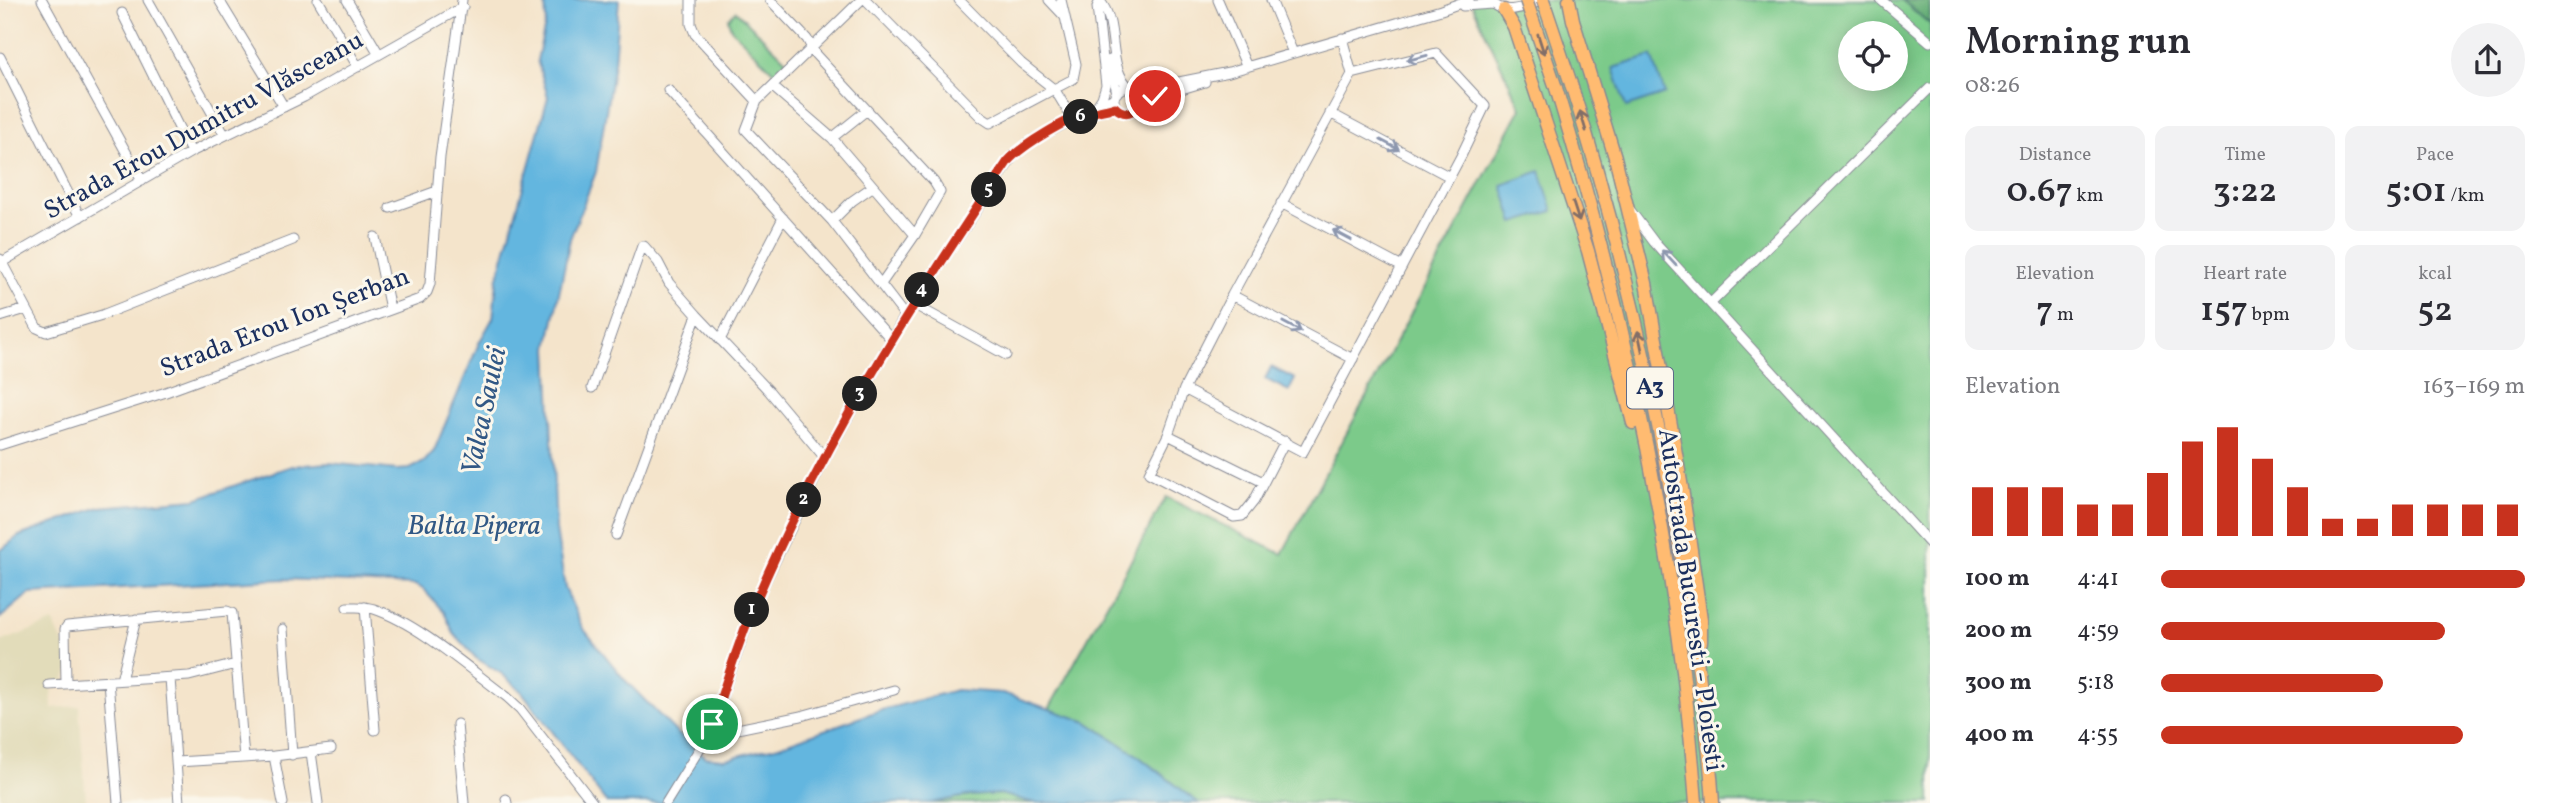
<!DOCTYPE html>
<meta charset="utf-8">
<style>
body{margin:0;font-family:Vollkorn,serif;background:#f2f2f3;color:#2b2b33;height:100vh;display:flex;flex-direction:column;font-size:26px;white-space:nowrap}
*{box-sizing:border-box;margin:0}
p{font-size:23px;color:#7c7c81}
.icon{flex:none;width:38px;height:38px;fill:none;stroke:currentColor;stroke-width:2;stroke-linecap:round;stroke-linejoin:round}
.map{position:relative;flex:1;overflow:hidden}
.drawer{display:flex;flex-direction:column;background:#fff;width:630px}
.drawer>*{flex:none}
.fabs{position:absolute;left:1838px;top:21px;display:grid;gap:14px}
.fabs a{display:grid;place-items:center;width:70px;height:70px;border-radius:50%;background:#fff;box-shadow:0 4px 18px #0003;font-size:35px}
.pin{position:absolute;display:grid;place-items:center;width:60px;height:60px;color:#fff;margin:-30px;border:4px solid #fff;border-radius:50%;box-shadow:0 2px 7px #0007}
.km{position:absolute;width:35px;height:35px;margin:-18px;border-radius:50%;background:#222;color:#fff;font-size:19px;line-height:35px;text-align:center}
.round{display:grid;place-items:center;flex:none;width:74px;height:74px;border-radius:37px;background:#f2f2f3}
.summary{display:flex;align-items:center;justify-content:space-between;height:119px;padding:0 35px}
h1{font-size:38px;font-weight:600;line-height:52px}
.figures{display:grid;grid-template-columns:repeat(3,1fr);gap:10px;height:119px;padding:7px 35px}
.figures div{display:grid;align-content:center;border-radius:14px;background:#f2f2f3;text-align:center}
.figures b{font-size:35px;font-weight:600}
.figures small{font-size:19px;font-weight:400}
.figures p{font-size:19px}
.chart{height:196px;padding:14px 35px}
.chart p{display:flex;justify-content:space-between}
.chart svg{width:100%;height:126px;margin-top:7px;stroke:#c8321e;stroke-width:6}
ul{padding:0 35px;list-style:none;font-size:23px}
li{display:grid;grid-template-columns:112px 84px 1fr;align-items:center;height:52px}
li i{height:18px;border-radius:9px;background:#c8321e}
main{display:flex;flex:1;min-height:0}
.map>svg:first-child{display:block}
</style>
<main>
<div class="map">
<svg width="1930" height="803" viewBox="0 0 1930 803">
<rect width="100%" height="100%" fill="#fbf7ec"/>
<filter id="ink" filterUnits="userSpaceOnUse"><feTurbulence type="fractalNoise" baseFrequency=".0143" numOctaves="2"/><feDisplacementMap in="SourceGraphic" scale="14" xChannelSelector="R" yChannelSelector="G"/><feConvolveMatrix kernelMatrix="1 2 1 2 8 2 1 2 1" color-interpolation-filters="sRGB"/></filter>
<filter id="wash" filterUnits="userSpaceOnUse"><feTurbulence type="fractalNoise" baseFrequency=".00686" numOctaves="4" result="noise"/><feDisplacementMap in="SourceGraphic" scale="28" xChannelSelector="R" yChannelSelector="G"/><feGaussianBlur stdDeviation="1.57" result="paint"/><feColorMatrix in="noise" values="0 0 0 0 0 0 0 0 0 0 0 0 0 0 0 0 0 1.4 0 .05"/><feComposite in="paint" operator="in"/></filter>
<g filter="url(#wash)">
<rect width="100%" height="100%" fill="#f4e4cb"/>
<path fill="#e2dcba" d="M53 622 72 662 64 681 51 683 52 708 79 706 86 803H0V642Z"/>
<path fill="#7cca8a" stroke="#4c7c74" stroke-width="2" fill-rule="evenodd" d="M1470 0H1902L1930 24V803H1199L1134 753 1087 722 1049 709 1166 497 1282 554 1521 108ZM1850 33H1895V79H1850Z
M736 11 787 61 775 73 731 29 728 19Z
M1000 794 1035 803H931L967 796Z"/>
<path fill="#65ae76" stroke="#406e6a" stroke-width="2" d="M1902 0H1930V24Z"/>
<path fill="#63b6df" stroke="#3f729e" stroke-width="2" d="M545 0H619L614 63 596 172 570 239 548 348 556 530 565 588 582 627 624 679 675 731 706 757 725 759 779 746 878 711 956 690 1003 693 1087 722 1134 753 1199 803H1035L1000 794 967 796 931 803H607L522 692 502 674 476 658 454 634 444 612 423 589 415 585 285 579 30 593 0 618V551L19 536 100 507 195 499 292 466 329 463 397 470 410 469 424 462 434 451 479 343 493 318 497 281 548 97 537 60 546 21Z
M1652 56 1665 94 1626 107 1613 68Z
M1540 171 1553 211 1514 223 1502 185Z
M1271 367 1295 379 1289 391 1265 379Z"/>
</g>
<g filter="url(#ink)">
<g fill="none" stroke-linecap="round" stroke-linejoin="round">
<g stroke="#888a94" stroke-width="11">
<path id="minor" d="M42 0 142 181
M148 0 224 134
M219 0 284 107
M318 0 358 67
M347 0 379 54
M691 0V24L695 34 757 101
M770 0 807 39 815 54 934 182 940 192 915 235 881 284
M861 0 757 101 746 130 832 221 905 316
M866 0 981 117 990 123 1073 79 1076 64 1061 0
M959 0 1021 63 1055 90 1073 120
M1049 0 1065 17
M1218 0 1247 67
M1271 0 1293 53
M1490 0C1504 18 1526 6 1544 0
M1881 0 1930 42
M1100 1C1121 26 1104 67 1132 90
M1463 6 1493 4
M122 13 191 152
M0 57 80 217
M1110 60 1117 93
M773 87 832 138 915 235
M1114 100a12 12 0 1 1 24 0a12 12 0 1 1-24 0Z
M668 90 891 339
M1134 91 1229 72 1441 10 1469 0
M1138 102 1205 82
M1096 107 1102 98 1106 85 1097 7 1100 1
M1090 113 1115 107
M1330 113 1450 177
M832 138 867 110
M1281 203 1402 267
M390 208 437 191
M1630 210 1654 242 1930 544
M832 221 852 201 872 187
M375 237 390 309
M0 259 37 328 46 332 102 315 293 240
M2 262 191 152 304 97 463 7
M1232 295 1353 359
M1711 303 1930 88
M913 304 1006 355
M0 317 26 309
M720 340 783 218
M592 388 642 246H644L658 262 669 283 697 315 769 391 825 458
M1184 389 1303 452 1461 156 1485 106 1436 53 1352 74
M1168 435 1263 482
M1285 441 1254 501 1242 516 1234 517 1149 473 1168 435 1184 389 1232 295 1352 74 1342 38
M0 445 163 393 420 299 427 292 430 284 440 157 462 0
M616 535 697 315
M347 607C356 607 366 606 374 609 419 624 469 669 507 697L520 709 593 803
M365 607 375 730
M283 629 292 755
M170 678 179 803
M121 680 136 619
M108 681 118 803
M66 683 65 629 67 626 227 611 232 613 244 758
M49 685 189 676 236 664
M457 724 464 803
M708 735 801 716 894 690
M311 752 318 803
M274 756 283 803
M177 762 274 756 331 749
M506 799 507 803
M666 803 708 735 756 600 825 458 905 316 1014 155 1033 140 1114 98"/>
</g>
<g stroke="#888a94" stroke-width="15">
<path id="highway" d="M1569 0 1573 20 1615 157 1646 283 1682 488 1701 619V642
M1504 10 1514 27 1588 251 1633 423
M1571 84C1626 258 1665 437 1691 618 1700 680 1709 741 1713 803
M1556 88C1627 320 1678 561 1696 803"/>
</g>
<use href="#minor" stroke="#fff" stroke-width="9"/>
<use href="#highway" stroke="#ffbb71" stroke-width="12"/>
<g stroke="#888a94" stroke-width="15" stroke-linecap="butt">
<path id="highway-bridge" d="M1526 0 1556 88
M1543 0 1571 84"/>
</g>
<use href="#highway-bridge" stroke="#ffbb71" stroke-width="12"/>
</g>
<defs><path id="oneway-shaft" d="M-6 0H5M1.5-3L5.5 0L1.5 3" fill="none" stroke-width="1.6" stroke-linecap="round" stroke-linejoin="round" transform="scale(1.75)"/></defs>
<g stroke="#826e67">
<use href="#oneway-shaft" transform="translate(1541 44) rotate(72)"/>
<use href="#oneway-shaft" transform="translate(1583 121) rotate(-107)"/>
<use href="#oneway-shaft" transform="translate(1576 212) rotate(72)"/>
<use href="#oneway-shaft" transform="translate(1640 341) rotate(-102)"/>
</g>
<g stroke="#8d97ae">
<use href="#oneway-shaft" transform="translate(1417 58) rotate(166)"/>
<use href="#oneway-shaft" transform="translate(1390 145) rotate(28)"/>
<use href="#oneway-shaft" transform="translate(1342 235) rotate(-152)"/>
<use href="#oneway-shaft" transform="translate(1669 258) rotate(-133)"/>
<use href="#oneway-shaft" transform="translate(1292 327) rotate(28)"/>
</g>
</g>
<g fill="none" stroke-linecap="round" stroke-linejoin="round" filter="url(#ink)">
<g stroke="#fff" stroke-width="14">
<path id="route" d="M712 724C726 683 738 643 755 603 821 446 913 302 1008 161 1023 145 1067 118 1089 113 1098 111 1106 110 1115 107 1124 116 1135 114 1138 102L1155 96"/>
</g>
<use href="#route" stroke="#c8321e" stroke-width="9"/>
</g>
<g text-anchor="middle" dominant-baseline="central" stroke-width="6" stroke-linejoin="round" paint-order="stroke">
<rect fill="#fbf7ec" stroke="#5e6b89" stroke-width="2" x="1627" y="367.5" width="46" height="41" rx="5"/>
<g font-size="24" font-weight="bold" fill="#1b2f5e">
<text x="1650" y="388">A3</text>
</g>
<g font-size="26" fill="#1b2f5e" stroke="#fbf7ec">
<text transform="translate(204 126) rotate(-29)">Strada Erou Dumitru Vlăsceanu</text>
<text transform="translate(285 323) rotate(-21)">Strada Erou Ion Șerban</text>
<text transform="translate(1690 600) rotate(82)">Autostrada Bucuresti - Ploiesti</text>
</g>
<g font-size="28" font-style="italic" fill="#315885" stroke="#fbf7ec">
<text transform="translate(485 411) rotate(-78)">Valea Saulei</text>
<text x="474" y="526">Balta Pipera</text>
</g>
</g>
</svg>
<div class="fabs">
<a><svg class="icon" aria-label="locate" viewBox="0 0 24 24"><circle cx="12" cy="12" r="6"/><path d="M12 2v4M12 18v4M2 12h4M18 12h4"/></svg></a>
</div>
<div class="pin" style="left:712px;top:724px;background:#1e9e55"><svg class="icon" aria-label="arrive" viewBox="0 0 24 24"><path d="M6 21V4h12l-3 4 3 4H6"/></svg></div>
<div class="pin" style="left:1155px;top:96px;background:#d93025"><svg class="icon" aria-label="check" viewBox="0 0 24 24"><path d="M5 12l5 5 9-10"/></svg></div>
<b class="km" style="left:752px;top:610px">1</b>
<b class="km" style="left:804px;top:500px">2</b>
<b class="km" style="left:860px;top:394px">3</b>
<b class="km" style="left:922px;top:290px">4</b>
<b class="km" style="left:989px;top:190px">5</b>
<b class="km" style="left:1081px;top:117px">6</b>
</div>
<section class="drawer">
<div class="summary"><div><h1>Morning run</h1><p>08:26</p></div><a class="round"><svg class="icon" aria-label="share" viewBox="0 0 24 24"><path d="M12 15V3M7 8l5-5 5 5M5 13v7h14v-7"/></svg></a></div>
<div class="figures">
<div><p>Distance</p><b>0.67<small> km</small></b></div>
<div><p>Time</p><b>3:22</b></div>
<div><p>Pace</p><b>5:01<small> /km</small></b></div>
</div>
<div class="figures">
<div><p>Elevation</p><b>7<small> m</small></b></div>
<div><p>Heart rate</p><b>157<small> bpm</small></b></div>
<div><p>kcal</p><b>52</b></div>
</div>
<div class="chart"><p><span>Elevation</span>163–169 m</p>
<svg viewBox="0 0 160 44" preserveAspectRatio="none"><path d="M5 44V27M15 44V27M25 44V27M35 44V33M45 44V33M55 44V22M65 44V11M75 44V6M85 44V17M95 44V27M105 44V38M115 44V38M125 44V33M135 44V33M145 44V33M155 44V33"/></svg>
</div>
<ul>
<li><b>100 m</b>4:41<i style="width:100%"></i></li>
<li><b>200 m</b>4:59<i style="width:78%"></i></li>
<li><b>300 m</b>5:18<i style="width:61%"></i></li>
<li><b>400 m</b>4:55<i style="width:83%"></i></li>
</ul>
</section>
</main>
